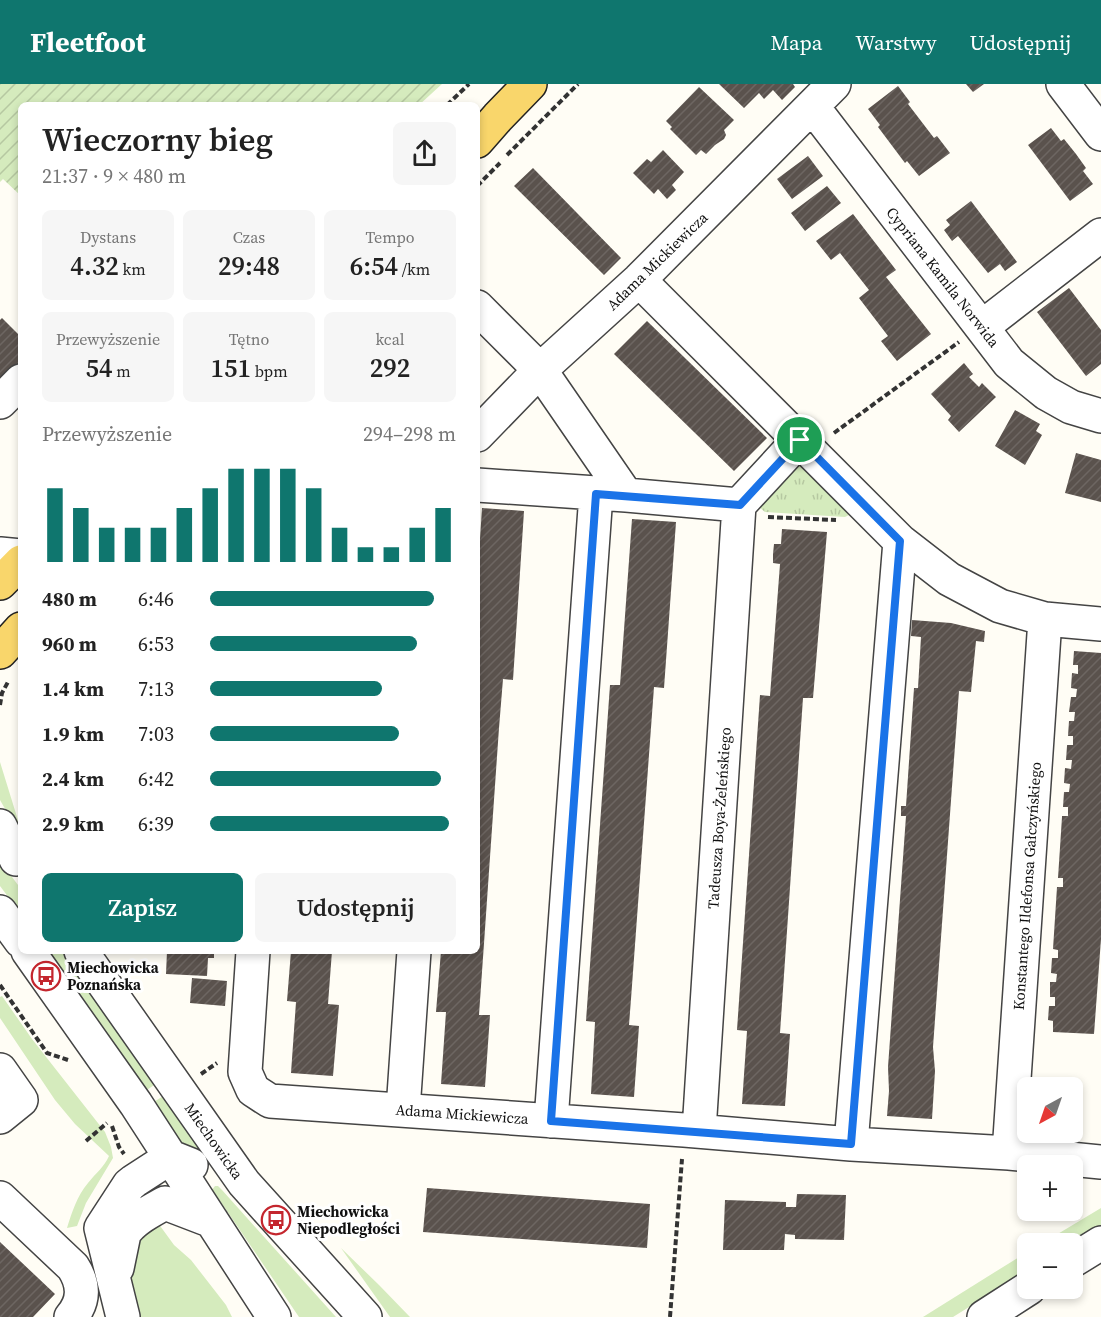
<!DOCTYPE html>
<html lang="pl">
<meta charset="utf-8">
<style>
body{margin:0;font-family:"Source Serif 4",serif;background:#f6f6f6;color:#222;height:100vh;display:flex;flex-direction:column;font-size:22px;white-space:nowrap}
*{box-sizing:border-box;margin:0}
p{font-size:20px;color:#767676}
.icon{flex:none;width:33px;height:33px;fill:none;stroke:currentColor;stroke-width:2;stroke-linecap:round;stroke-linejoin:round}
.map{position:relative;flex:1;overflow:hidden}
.side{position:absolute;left:18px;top:18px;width:462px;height:852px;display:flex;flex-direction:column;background:#fff;border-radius:9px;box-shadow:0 3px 9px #0003}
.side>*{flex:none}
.needle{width:39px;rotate:220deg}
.tools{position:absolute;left:1017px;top:993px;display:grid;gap:12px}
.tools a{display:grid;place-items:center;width:66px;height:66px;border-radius:9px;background:#fff;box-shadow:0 3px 9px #0003;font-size:30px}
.pin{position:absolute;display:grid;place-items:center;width:51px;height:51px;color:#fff;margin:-26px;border:3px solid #fff;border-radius:50%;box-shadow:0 2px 6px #0007}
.round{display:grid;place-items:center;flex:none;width:63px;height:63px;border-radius:9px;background:#f6f6f6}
.summary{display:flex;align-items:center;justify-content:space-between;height:102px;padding:0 24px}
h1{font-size:33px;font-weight:600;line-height:45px}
.stats{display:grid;grid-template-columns:repeat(3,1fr);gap:9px;height:102px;padding:6px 24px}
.stats div{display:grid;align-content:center;border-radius:9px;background:#f6f6f6;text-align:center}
.stats b{font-size:26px;font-weight:600}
.stats small{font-size:16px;font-weight:400}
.stats p{font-size:16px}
.chart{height:168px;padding:12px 24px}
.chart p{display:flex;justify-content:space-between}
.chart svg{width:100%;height:108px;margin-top:6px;stroke:#0f766e;stroke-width:6}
.button{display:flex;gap:12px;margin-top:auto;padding:12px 24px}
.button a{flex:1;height:69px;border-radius:9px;background:#0f766e;color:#fff;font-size:24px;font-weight:600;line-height:69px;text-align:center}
.button a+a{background:#f6f6f6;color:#222}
ul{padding:0 24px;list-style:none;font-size:20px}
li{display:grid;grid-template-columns:96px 72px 1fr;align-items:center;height:45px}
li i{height:15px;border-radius:8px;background:#0f766e}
header{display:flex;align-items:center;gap:36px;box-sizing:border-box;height:84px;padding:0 30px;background:#0f766e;color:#fff}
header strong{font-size:28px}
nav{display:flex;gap:33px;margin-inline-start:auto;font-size:21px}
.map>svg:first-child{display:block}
</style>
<header>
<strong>Fleetfoot</strong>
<nav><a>Mapa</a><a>Warstwy</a><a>Udostępnij</a></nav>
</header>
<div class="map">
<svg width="1101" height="1233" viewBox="0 0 1101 1233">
<defs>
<pattern id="park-tufts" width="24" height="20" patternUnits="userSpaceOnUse" patternTransform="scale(1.5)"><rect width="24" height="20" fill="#d5ebbd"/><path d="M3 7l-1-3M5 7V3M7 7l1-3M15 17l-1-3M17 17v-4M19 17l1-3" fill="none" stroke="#b6c8a1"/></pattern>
<pattern id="garden-furrows" width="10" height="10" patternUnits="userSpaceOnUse" patternTransform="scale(1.5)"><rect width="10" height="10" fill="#d5ebbd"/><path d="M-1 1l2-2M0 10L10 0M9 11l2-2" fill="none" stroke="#b6c8a1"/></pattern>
<pattern id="building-hatch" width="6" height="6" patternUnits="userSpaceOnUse" patternTransform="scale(1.5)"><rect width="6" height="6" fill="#5a524d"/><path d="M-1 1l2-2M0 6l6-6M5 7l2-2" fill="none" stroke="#6d6662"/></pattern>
</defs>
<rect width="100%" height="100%" fill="#fffdf5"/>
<path fill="#d5ebbd" d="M0 678 21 746 4 723 0 716Z
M0 777 21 805V830L0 802Z
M47 867H65L157 999 144 1008Z
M2 912 32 955 105 1048 111 1063 113 1074 86 1119 77 1142 67 1144C72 1128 77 1112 88 1099 96 1089 104 1083 109 1072L75 1040 55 1016 0 934V913Z
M165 1011 208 1072 203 1075 185 1066 152 1019Z
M215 1102H218L222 1106 336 1233H299L214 1108 212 1106Z
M1101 1124V1141L1072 1159 1041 1160Z
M158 1139 174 1161 191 1176 226 1221 232 1233H139L129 1203 131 1157Z
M341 1164 379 1201 410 1233H390Z
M1027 1168V1187L953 1233H923Z"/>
<path fill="url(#park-tufts)" d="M802 378 853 429 845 433 765 428 758 422 790 382Z"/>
<path fill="url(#garden-furrows)" d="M0 0H442L419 21H21V112L3 95 0 98Z"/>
<path fill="url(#building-hatch)" d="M719 0H793L795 3 782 16 773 6 764 15 759 9 744 24Z
M966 0H984L973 8Z
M898 2 910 18 908 20 934 54 937 52 950 69 919 92 907 77 905 79 878 43 880 41 868 25Z
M699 3 734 36 724 46 726 51 724 55 715 61 706 70 701 66 696 71 670 45 672 43 666 37Z
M1051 44 1061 57 1064 55 1076 70 1086 84 1083 87 1093 100 1070 117 1028 61Z
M663 66 684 88 672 101 676 106 667 115 658 105 654 110 633 89 647 75 651 78Z
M808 72 823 92 792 115 777 95Z
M533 84 621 174 604 191 514 102Z
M827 102 841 119 805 147 791 129Z
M971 117 1017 178 1005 187 1000 180 988 189 958 152 952 157 944 146 950 141 946 136Z
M853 130 896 186 886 193 931 250 897 277 881 257 888 252 859 214 869 206 840 169 831 176 816 157Z
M1069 204 1101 246V280L1086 292 1037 228Z
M2 234 21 253V293L10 303 0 293V236Z
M647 237 767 354 734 387 614 270Z
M964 279 973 290 969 293 979 303 982 299 996 313 959 348 948 336 951 332 931 310Z
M1015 326 1040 340 1036 347 1042 351 1025 381 995 362Z
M1076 369 1101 376V418L1065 409Z
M482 424 524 427 513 596 503 595 499 644 479 931H490L485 1003 441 1000 446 928H436L441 867H477V501Z
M632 435 676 438 664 604 654 603 631 915 629 941 639 942 634 1013 591 1010 595 938 586 937 610 601H620Z
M782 445 827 448 813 614H803L780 949 790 950 785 1022 742 1020 747 947 737 946 760 611 770 612 780 480 773 479V470L774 460H781Z
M912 536 951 539 985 547 984 558 976 557 971 608 959 607 933 963 935 987 932 1035 887 1032 889 1007 888 983 906 732H901V722H906L914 604H918L921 553 911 552Z
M1074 567 1101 569V855L1094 950 1053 948V937L1048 936 1049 922H1055V913H1050V898H1056L1057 890 1051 889 1052 874H1058V866L1053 865 1057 803H1063V794H1058L1062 733V732H1068V723H1063L1064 708H1069L1070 700 1064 699 1065 684 1071 685 1072 676H1066L1067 662V661H1073V652H1068L1069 637H1074L1075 628H1069L1071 613H1076L1077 605 1071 604 1072 589 1078 590V581H1073Z
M167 867H214V874H208L207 892 166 890Z
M291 867H332L328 920 339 921 333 992 291 989 296 918 287 917Z
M192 894 227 897 225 922 190 919Z
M427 1104 650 1120 647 1164 423 1148Z
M797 1110 846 1111 844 1156 795 1155V1151L785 1150 784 1166H723L725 1116 786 1118V1123H796Z
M0 1158 55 1210 33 1233H0Z"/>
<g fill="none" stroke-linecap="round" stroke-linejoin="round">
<g stroke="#444" stroke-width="36">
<path id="minor" d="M1063 0 1101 50
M812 22 1009 279 1046 309 1071 323 1101 332
M639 196 900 457 949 495 1000 522 1045 535 1101 540
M477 223 540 286 626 411
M982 243 1101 151
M0 318 21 297
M477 351 540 286 639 196 834 0
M477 401 626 411 739 421
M739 421 800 355
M0 470 21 472
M0 742 16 775
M0 828 21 857
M28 867 136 1020 274 1233
M81 867 244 1099 365 1233
M253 867 245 988 253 1006 270 1017 684 1046 851 1060 1009 1069 1101 1078
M0 986 21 1016 0 1033
M403 1026 414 867
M551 1037 596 410
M699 1047 739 421
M851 1060 900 457
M1009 1069 1045 535
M0 1114 73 1183C84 1200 85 1217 71 1233
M1072 1177 1101 1159
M117 1184 124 1150C132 1136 151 1127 165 1119L212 1137
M123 1233 101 1144 129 1101 134 1097 171 1073 191 1081
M984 1233 1029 1204"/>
</g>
<g stroke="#222" stroke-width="36">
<path id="major" d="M477 57 498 33 530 0
M0 499 21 478
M0 568 21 545"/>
</g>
<path stroke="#333" stroke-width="4" stroke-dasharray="6 3" stroke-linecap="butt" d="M447 21 469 0
M507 71 578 0
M477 102 500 79
M834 349 959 258
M768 433 836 436
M0 621 2 609 9 596
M0 901 47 969 68 976
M201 990 217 979
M112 1042 119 1063 124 1070
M86 1057 107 1039
M670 1233 682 1075"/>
<use href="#minor" stroke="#fff" stroke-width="33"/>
<use href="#major" stroke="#f9d66b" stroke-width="33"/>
</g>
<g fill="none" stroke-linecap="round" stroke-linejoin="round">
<g stroke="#fff" stroke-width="12">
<path id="route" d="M800 356 900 457 851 1060 551 1037 596 410 740 421Z"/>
</g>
<use href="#route" stroke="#1a73e8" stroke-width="8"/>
</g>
<defs>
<g id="bus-ring" transform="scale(1.5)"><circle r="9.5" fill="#fff" stroke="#c4262e" stroke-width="1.5"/><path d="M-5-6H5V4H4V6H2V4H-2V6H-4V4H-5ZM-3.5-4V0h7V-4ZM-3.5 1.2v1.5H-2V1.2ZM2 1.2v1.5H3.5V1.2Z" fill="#c4262e"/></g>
</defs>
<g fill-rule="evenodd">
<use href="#bus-ring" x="46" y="892"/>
<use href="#bus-ring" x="276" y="1136"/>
</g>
<g text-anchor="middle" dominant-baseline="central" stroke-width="6" stroke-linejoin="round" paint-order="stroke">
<g font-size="15" fill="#111" stroke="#fff">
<text transform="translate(657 177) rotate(-44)">Adama Mickiewicza</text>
<text transform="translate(943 193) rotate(52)">Cypriana Kamila Norwida</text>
<text transform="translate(719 734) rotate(-86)">Tadeusza Boya-Żeleńskiego</text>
<text transform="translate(1027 802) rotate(-86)">Konstantego Ildefonsa Gałczyńskiego</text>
<text transform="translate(462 1030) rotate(4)">Adama Mickiewicza</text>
<text transform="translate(214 1057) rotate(55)">Miechowicka</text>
</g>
<g font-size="15" font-weight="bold" fill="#111" stroke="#fff" text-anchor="start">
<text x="67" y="883">Miechowicka<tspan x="67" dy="17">Poznańska</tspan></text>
<text x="297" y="1127">Miechowicka<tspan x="297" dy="17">Niepodległości</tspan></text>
</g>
</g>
</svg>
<div class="tools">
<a><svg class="needle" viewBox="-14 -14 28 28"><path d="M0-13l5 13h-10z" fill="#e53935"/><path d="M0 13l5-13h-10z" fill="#767676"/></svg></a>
<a>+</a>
<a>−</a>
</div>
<div class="pin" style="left:800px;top:356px;background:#1e9e55"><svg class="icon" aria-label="arrive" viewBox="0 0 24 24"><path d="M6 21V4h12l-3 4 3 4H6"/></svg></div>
<section class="side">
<div class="summary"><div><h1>Wieczorny bieg</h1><p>21:37 · 9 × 480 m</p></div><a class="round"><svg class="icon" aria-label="share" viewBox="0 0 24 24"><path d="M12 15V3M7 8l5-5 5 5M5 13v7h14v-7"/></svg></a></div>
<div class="stats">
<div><p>Dystans</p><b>4.32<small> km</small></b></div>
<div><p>Czas</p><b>29:48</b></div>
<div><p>Tempo</p><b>6:54<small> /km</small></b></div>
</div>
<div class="stats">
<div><p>Przewyższenie</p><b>54<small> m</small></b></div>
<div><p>Tętno</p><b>151<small> bpm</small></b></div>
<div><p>kcal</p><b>292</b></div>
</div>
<div class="chart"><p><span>Przewyższenie</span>294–298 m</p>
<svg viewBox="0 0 160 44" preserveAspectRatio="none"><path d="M5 44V14M15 44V22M25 44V30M35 44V30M45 44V30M55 44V22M65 44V14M75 44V6M85 44V6M95 44V6M105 44V14M115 44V30M125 44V38M135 44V38M145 44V30M155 44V22"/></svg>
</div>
<ul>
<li><b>480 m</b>6:46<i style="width:91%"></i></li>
<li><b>960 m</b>6:53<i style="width:84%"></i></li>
<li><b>1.4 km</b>7:13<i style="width:70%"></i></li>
<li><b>1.9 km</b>7:03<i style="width:77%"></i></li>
<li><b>2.4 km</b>6:42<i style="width:94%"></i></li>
<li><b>2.9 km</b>6:39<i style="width:97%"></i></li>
</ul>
<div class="button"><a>Zapisz</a><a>Udostępnij</a></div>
</section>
</div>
